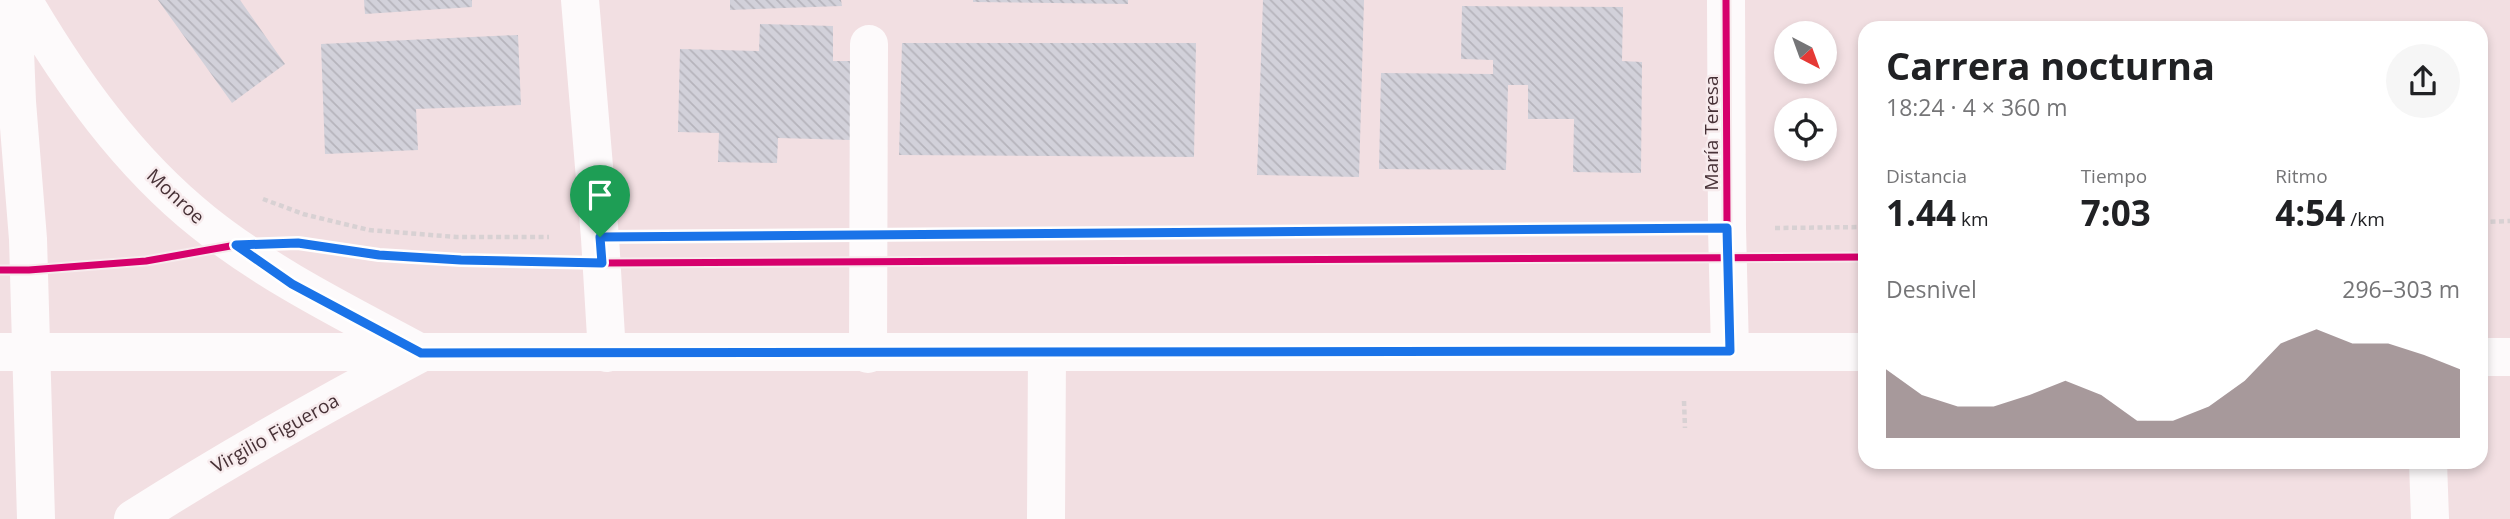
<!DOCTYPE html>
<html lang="es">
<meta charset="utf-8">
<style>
body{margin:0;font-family:"Open Sans",sans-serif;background:#f6f6f6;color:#202124;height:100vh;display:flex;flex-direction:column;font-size:26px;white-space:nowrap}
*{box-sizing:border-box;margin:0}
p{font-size:23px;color:#757577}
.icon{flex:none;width:38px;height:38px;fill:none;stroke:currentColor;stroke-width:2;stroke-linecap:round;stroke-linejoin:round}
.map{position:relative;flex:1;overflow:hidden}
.drawer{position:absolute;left:1858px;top:21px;width:630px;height:448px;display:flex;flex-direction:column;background:#fff;border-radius:21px;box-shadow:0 4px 10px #0003}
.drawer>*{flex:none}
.needle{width:46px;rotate:139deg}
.buttons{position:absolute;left:1774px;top:21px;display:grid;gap:14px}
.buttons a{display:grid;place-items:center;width:63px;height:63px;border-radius:50%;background:#fff;box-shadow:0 4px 10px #0003;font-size:35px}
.pin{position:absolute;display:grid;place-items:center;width:60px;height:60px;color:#fff;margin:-72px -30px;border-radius:50% 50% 50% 0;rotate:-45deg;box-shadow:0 0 7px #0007}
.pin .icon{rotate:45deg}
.round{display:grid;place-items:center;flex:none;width:74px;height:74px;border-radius:37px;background:#f6f6f6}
.headline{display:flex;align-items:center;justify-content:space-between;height:119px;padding:0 28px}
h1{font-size:38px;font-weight:700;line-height:52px}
.figures{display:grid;grid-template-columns:repeat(3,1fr);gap:10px;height:119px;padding:7px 28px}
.figures div{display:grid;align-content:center}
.figures b{font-size:35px;font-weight:700}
.figures small{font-size:19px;font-weight:400}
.figures p{font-size:19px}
.chart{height:196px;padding:14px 28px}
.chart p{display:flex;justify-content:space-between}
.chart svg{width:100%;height:126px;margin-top:7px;fill:#836e72;opacity:.7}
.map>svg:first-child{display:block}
</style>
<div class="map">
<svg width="2510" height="519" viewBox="0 0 2510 519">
<defs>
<pattern id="building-back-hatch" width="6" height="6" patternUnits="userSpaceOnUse" patternTransform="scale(1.75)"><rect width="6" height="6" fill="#d2d1da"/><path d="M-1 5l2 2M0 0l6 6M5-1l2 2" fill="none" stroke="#b6b4bc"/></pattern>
</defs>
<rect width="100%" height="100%" fill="#f2dfe2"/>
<path fill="url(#building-back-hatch)" d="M158 0H240L285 64 232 103Z
M364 0H472V7L365 14Z
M730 0H841L842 6 730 10Z
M973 0H1128V4L973 2Z
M1263 0H1364L1359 177 1257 175Z
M1462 6 1623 7 1622 61 1642 62 1641 173 1573 172 1574 119H1528V85H1508L1506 170 1379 169 1381 73 1493 74V60L1461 59Z
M760 24 833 26V61H853L851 140 778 138 777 163 718 162 719 133 678 132 680 49 759 51Z
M518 35 521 105 416 109 418 150 325 154 321 44Z
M902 43H1196L1194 157 899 155Z"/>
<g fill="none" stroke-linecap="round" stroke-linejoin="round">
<path stroke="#d8d1d3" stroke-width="4.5" stroke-dasharray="5 3.5" stroke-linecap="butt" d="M263 199 303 214 369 230 456 237H549
M2482 222 2510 221
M1775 228 1866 227
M918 235 1676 228
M648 237 818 236
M1684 401 1685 428"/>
<path stroke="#fdfafb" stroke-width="38" d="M13 0 17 102 28 239 36 519
M23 0C71 82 128 162 203 222 269 275 347 313 421 353
M580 0 600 238 607 353
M1726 0 1727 228 1730 351
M868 354 869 44
M2428 462 2430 519
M133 519C227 459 323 405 421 353
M1046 519 1047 354"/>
<path stroke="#fdfafb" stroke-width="38" d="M0 352H1866
M2482 357H2510"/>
<g stroke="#f7ebed" stroke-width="11">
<path id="cycleway" d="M1726 0 1727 228 1730 351
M0 270H29L146 261 236 245 298 243 379 255 461 260 602 263 1866 257"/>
</g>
<use href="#cycleway" stroke="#d6006c" stroke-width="7"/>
</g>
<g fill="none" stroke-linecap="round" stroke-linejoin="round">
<g stroke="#fff" stroke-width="14">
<path id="route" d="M1727 228 1730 351 421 353 292 284 236 245 298 243 379 255 461 260 602 263 600 237Z"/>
</g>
<use href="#route" stroke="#1a73e8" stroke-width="9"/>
</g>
<g text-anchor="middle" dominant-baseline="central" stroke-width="5" stroke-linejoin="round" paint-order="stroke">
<g font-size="19" fill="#473136" stroke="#f7ebed">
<text transform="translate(1711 133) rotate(-90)">María Teresa</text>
<text transform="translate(176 196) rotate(43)">Monroe</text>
<text transform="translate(275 433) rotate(-29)">Virgilio Figueroa</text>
</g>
</g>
</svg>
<div class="buttons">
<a><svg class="needle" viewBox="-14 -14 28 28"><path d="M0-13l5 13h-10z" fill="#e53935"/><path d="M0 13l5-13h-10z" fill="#757577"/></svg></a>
<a><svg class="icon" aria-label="locate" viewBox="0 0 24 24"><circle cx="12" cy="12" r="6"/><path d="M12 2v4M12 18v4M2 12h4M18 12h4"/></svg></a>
</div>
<div class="pin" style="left:600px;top:237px;background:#1e9e55"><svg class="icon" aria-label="arrive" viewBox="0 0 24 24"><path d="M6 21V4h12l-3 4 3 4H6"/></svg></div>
<section class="drawer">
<div class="headline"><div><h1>Carrera nocturna</h1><p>18:24 · 4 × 360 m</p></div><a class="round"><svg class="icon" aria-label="share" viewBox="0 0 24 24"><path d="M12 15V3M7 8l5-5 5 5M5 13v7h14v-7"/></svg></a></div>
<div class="figures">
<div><p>Distancia</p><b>1.44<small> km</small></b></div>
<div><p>Tiempo</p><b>7:03</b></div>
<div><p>Ritmo</p><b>4:54<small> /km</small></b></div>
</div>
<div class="chart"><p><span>Desnivel</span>296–303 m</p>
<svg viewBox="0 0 160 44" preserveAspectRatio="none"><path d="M0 44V20L10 29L20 33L30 33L40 29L50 24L60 29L70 38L80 38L90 33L100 24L110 11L120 6L130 11L140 11L150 15L160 20V44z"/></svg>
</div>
</section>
</div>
